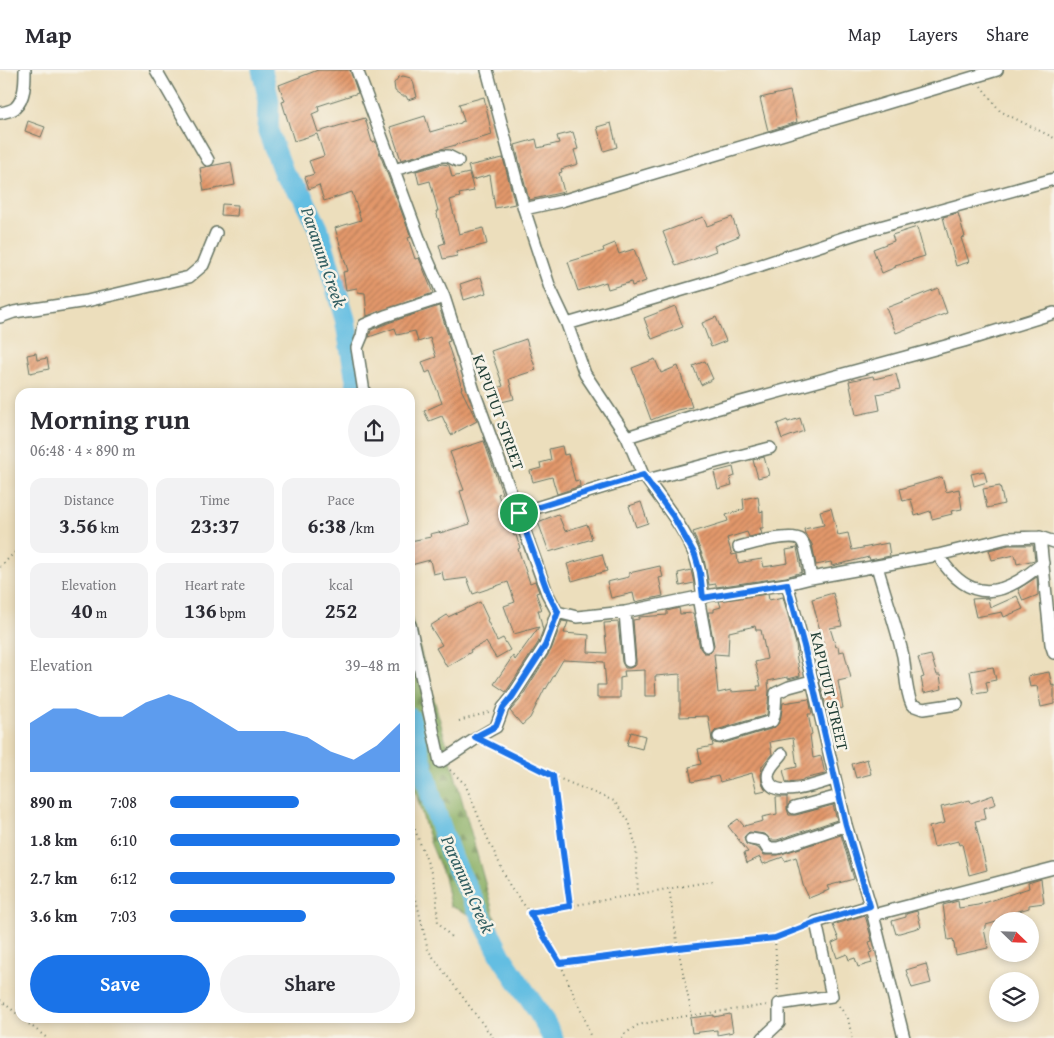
<!DOCTYPE html>
<meta charset="utf-8">
<style>
body{margin:0;font-family:"Gentium Book Plus",serif;background:#f2f2f3;color:#2b2b33;height:100vh;display:flex;flex-direction:column;font-size:19px;white-space:nowrap}
*{box-sizing:border-box;margin:0}
p{font-size:16px;color:#7c7c81}
.icon{flex:none;width:28px;height:28px;fill:none;stroke:currentColor;stroke-width:2;stroke-linecap:round;stroke-linejoin:round}
.map{position:relative;flex:1;overflow:hidden}
.details{position:absolute;left:15px;top:318px;width:400px;height:635px;display:flex;flex-direction:column;background:#fff;border-radius:15px;box-shadow:0 2px 8px #0003}
.details>*{flex:none}
.needle{width:32px;rotate:113deg}
.tools{position:absolute;left:989px;top:842px;display:grid;gap:10px}
.tools a{display:grid;place-items:center;width:50px;height:50px;border-radius:50%;background:#fff;box-shadow:0 2px 8px #0003;font-size:25px}
.pin{position:absolute;display:grid;place-items:center;width:42px;height:42px;color:#fff;margin:-21px;border:2px solid #fff;border-radius:50%;box-shadow:0 1px 5px #0007}
.round{display:grid;place-items:center;flex:none;width:52px;height:52px;border-radius:26px;background:#f2f2f3}
.overview{display:flex;align-items:center;justify-content:space-between;height:85px;padding:0 15px}
h1{font-size:28px;font-weight:600;line-height:38px}
.metrics{display:grid;grid-template-columns:repeat(3,1fr);gap:8px;height:85px;padding:5px 15px}
.metrics div{display:grid;align-content:center;border-radius:12px;background:#f2f2f3;text-align:center}
.metrics b{font-size:21px;font-weight:600}
.metrics small{font-size:14px;font-weight:400}
.metrics p{font-size:14px}
.chart{height:140px;padding:10px 15px}
.chart p{display:flex;justify-content:space-between}
.chart svg{width:100%;height:90px;margin-top:5px;fill:#1a73e8;opacity:.7}
.primary-button{display:flex;gap:10px;margin-top:auto;padding:10px 15px}
.primary-button a{flex:1;height:58px;border-radius:30px;background:#1a73e8;color:#fff;font-size:20px;font-weight:600;line-height:58px;text-align:center}
.primary-button a+a{background:#f2f2f3;color:#2b2b33}
ul{padding:0 15px;list-style:none;font-size:16px}
li{display:grid;grid-template-columns:80px 60px 1fr;align-items:center;height:38px}
li i{height:12px;border-radius:6px;background:#1a73e8}
header{display:flex;align-items:center;gap:30px;box-sizing:border-box;height:70px;padding:0 25px;background:#fff;border-bottom:1px solid #e1e1e2}
header strong{font-size:24px}
nav{display:flex;gap:28px;margin-inline-start:auto;font-size:18px}
.map>svg:first-child{display:block}
</style>
<header>
<strong>Map</strong>
<nav><a>Map</a><a>Layers</a><a>Share</a></nav>
</header>
<div class="map">
<svg width="1054" height="968" viewBox="0 0 1054 968">
<defs>
<pattern id="forest-firs" width="22" height="20" patternUnits="userSpaceOnUse" patternTransform="scale(1.25)"><rect width="22" height="20" fill="#8cb066"/><path d="M5 1l3.5 6h-7zM16 11l3.5 6h-7z" fill="#729055"/></pattern>
<pattern id="building-hatch" width="6" height="6" patternUnits="userSpaceOnUse" patternTransform="scale(1.25)"><rect width="6" height="6" fill="#e3986b"/><path d="M-1 1l2-2M0 6l6-6M5 7l2-2" fill="none" stroke="#b77d59"/></pattern>
</defs>
<rect width="100%" height="100%" fill="#f7f3e8"/>
<filter id="ink" filterUnits="userSpaceOnUse"><feTurbulence type="fractalNoise" baseFrequency=".02" numOctaves="2"/><feDisplacementMap in="SourceGraphic" scale="10" xChannelSelector="R" yChannelSelector="G"/><feConvolveMatrix kernelMatrix="1 2 1 2 8 2 1 2 1" color-interpolation-filters="sRGB"/></filter>
<filter id="wash" filterUnits="userSpaceOnUse"><feTurbulence type="fractalNoise" baseFrequency=".0096" numOctaves="4" result="noise"/><feDisplacementMap in="SourceGraphic" scale="20" xChannelSelector="R" yChannelSelector="G"/><feGaussianBlur stdDeviation="1.12" result="paint"/><feColorMatrix in="noise" values="0 0 0 0 0 0 0 0 0 0 0 0 0 0 0 0 0 1.4 0 .05"/><feComposite in="paint" operator="in"/></filter>
<g filter="url(#wash)">
<rect width="100%" height="100%" fill="#ecdebc"/>
<path fill="url(#forest-firs)" stroke="#56764d" d="M410 543 497 856 450 836 444 806 430 772 414 716 410 683Z"/>
<g fill="none" stroke-linecap="round" stroke-linejoin="round">
<path stroke="#64bee2" stroke-width="21" d="M262 0 269 31 268 61 284 104 302 125 318 158 345 249 358 322
M410 648 434 737 451 786 501 886 539 943 553 968"/>
</g>
<g id="blocks">
<path fill="url(#building-hatch)" fill-rule="evenodd" d="M318 0H350L358 23 318 36 319 41 312 44 318 62 365 48 372 72 375 71 411 167 408 168 415 189 419 188 433 223 367 246 365 223 358 222 357 218 346 220 343 202 348 201 335 158 361 150 352 122 324 131 319 115 309 119 305 107 314 104 309 91 324 86 317 64 294 71 282 32 285 31 279 15Z
M403 6 411 8 413 11 417 27 408 30 406 26H402L395 21 394 13 399 7Z
M790 21 797 52 768 61 760 28Z
M484 27 492 65 401 90 390 57 425 46 430 62 461 53V52L464 51 459 34Z
M28 51 45 57 41 67 25 61Z
M611 53 617 77 604 81 597 57Z
M573 62 578 79 574 80 578 94 561 99 562 102 559 103 564 122 529 130 515 75 536 69 538 78 559 73 557 66Z
M503 88 515 134 495 138 490 105 472 110 468 96Z
M231 92 235 115 204 121 200 98Z
M442 94 449 95 452 107 469 103 474 121 459 124 460 127 450 130 459 164 483 158 487 174 456 182 457 186 443 189 439 175 445 173 436 141H438L430 111 419 114 416 101Z
M222 134 238 135 237 146 221 145Z
M958 143 965 167 961 168 969 192 956 196 943 147Z
M703 147 707 156 732 147 739 166 714 176 716 181 676 196 663 162Z
M917 157 925 186 895 195 896 197 882 203 873 179 894 171 892 165Z
M615 173 619 184 634 179 646 211 632 216 631 212 608 219 606 212 578 221 568 192 604 181 603 178Z
M481 207 486 223 464 230 460 214Z
M938 218 947 243 896 263 886 238Z
M439 236 450 271 447 272 462 318 461 319 477 351 451 365 442 346 429 351 424 341 442 333 430 301 426 303 422 292 436 287 430 268 418 272 415 261 397 265 395 258 369 267 371 260 388 253Z
M675 236 683 257 652 269 644 248Z
M716 247 726 271 711 277 702 253Z
M526 269 536 300 509 309 514 329 493 334 489 320 503 316 491 281Z
M36 283 37 290 47 288 49 299 30 303 27 285Z
M655 289 661 303 678 296 692 337 677 340 651 350 632 298Z
M705 291 713 309 701 315 693 296Z
M896 304 900 319 877 324 880 340 856 345 849 311 873 306 874 309Z
M800 348 804 361 782 369 777 354 787 350 788 352Z
M484 371 502 423 498 424 504 443 507 442 514 466 516 465 520 478 518 479 530 513 535 511 539 522 536 523 542 540H538L543 560 538 573 506 622 494 614 513 586 515 590 539 557 514 564 504 536 515 532 508 512 473 524 467 508 444 511 442 502 433 504 430 490 411 495 410 490V471L431 467 430 464 439 462 440 463 470 454 460 421 464 420 450 382Z
M562 376 564 385 568 384 575 411 579 410 580 416 557 424 552 407 533 412 530 401 541 398 540 393 551 390 549 379Z
M764 387 769 405 758 408 753 390Z
M733 397 735 406 730 408 732 415 718 419 714 402Z
M984 401 987 412 974 416 971 404Z
M942 407 946 422 959 419 962 439 951 441 952 444 932 449 930 441 915 446 911 429 903 431 900 419Z
M1000 416 1004 434 987 438 983 419Z
M758 426 760 442 763 441V458H760L762 464 749 467 747 462 727 468 732 485 737 484 738 493 762 489 764 497 788 493 786 480 797 478 802 502 786 507 716 517V514L709 515 704 489 693 462 728 451 726 445 744 439 743 429Z
M641 432 648 453 636 457 629 436Z
M831 438 838 465 848 463 852 480 888 473 890 486 870 490 869 487 832 496 831 492 816 495 812 474 805 464 804 459 824 455 820 441Z
M558 444 565 461 587 454 592 469 549 482 538 452Z
M1009 475H1033L1035 490 1017 494 1015 485 992 490 989 480Z
M602 484 607 501 572 511 567 494Z
M660 496 663 507 659 508 663 526 635 532 633 523 611 528 607 512 629 507V503Z
M691 500 694 513 680 516 678 503Z
M1037 507 1038 525 1023 531 1018 519Z
M833 523 842 556 830 558 836 577 838 576 839 582 844 581 851 608 838 611 843 638 827 641 818 604 830 601 812 529Z
M768 524 769 530 783 527 796 574 797 584H796L800 606 788 609V607L768 611 769 621 767 645 716 660 712 665V670L714 673 721 674 774 658 780 651 783 633 809 629 812 644H808L812 664 810 665 813 688 821 686 825 704 803 709V710L798 711 786 712 783 700 797 697 793 668 770 672 772 684 762 696 761 705 762 713 766 720 757 722 752 703 720 712 718 706 692 712 689 697 701 694 698 679 713 676 708 646 680 647V604L655 606 656 626H645V600L624 601 625 607 620 608V628H597V615H606L604 592 563 590 546 619 545 618 530 648 522 655 510 641 519 631 551 580 562 551 568 552 564 563 589 565 588 582 607 583 604 553 618 552 622 592 625 598H630L636 595V591L633 550 639 549V547L667 545V541L679 538 680 544 693 543 700 578 704 583H709L712 581 714 575 708 542H714V539L721 537 719 531ZM755 556 756 560H761L767 589 755 592 761 616H757L758 620 731 622V620L718 623 714 584 728 585 729 562Z
M1017 526 1023 539 1004 547 1002 542 976 547 972 529 988 528 990 538Z
M480 532 488 549 487 550 497 571 503 568 510 580 496 588 486 572 470 580 471 582 447 597 436 578 442 575 430 556 447 545 448 547Z
M931 585 937 605H940L942 619 924 623 921 608 924 607 918 588Z
M993 597 996 610 986 612 988 622 974 624 970 601Z
M1049 602 1052 616 1054 615V634L1041 637 1037 616 1030 617 1028 606Z
M631 662 645 666 642 679 627 675Z
M867 689 871 704 856 708 852 694Z
M993 725 996 734 984 738 986 749 975 751 987 800 969 805 962 774 959 775 958 771 934 777 929 757 945 753 941 737 970 730 971 733Z
M776 727H787V739L789 745H796L833 735 837 750 777 770H771L765 764 749 762 744 767 746 774 758 778 764 785H778L841 765 854 809 827 816 829 820 809 828 803 815 796 787 785 791 783 787 763 794 760 787 747 793 744 783 748 782 728 756 738 749 744 756 763 751 762 747 777 744Z
M1041 809 1044 833 1029 835V838L1002 846 1003 850 986 855V858L984 859 988 878 956 885 953 869 948 870 943 835 958 831 959 838 978 835 1029 818 1028 813Z
M917 841 921 857 896 864 892 851 906 847V844Z
M865 845 872 871 869 872 872 882 869 883 872 893 858 897 855 888 849 890 847 884 837 888 832 873 839 870 833 855Z
M926 894 931 913 912 918 906 900Z
M730 944 733 962 717 965V960L692 963 690 948 714 945V947Z"/>
</g>
</g>
<g filter="url(#ink)">
<use href="#blocks" fill-opacity="0" stroke="#677564" stroke-width="1"/>
<g fill="none" stroke-linecap="round" stroke-linejoin="round">
<g stroke="#677564" stroke-width="14">
<path id="minor" d="M156 0 208 90
M357 0 423 179 444 227 474 321 547 523 557 542 577 547 625 542 698 527 787 514 804 576 846 755 873 845 904 968
M487 0 524 139 550 218 567 254 585 304 627 367
M0 43C5 42 11 41 15 38 25 29 25 12 25 0
M394 100 441 86H448L458 91
M524 139 561 131 997 0
M0 247 14 242 87 231 189 207 203 195 216 163
M567 254 713 211 858 163 1054 109
M364 322 357 278 362 266 364 255 385 246 444 227
M519 443 643 405 627 367 712 340 964 271 1054 243
M1040 467 1051 574 1054 583
M739 477C750 474 793 462 801 470 807 476 809 499 811 508
M938 485C958 517 983 532 1018 511 1027 506 1035 499 1043 493
M877 496C885 526 896 555 903 586 906 602 905 620 912 635L923 639 957 634
M787 514 811 508 938 485 1007 468 1040 467 1054 472
M698 527 707 576
M703 528C701 513 700 499 695 486 686 461 663 432 647 410L770 378
M625 542 629 591
M410 555 440 692C459 681 476 667 496 657L503 638 512 627 545 576 557 542
M719 667 772 651C776 646 775 631 776 623L789 617 811 611
M782 684C779 688 775 692 772 696 769 700 767 706 769 711 775 730 821 713 834 709
M794 738 839 726
M751 769 763 771 767 778H778L846 755
M873 845 1054 798
M763 968 779 953V934L832 926 816 852 870 836"/>
</g>
<path stroke="#677564" stroke-width="2" stroke-dasharray="1 4" stroke-linecap="butt" d="M981 16 1000 41 1054 68
M0 497 20 477
M459 651 489 642
M490 674 553 706 614 731 629 751 636 777 638 824
M410 697V718
M450 700 465 714 487 767 510 816 530 843 713 811
M553 706 570 836
M410 745C418 772 434 801 437 829 437 836 437 845 438 852L451 867
M669 818 678 878 692 946
M410 822 416 829 428 880 493 968
M530 843 560 893 585 950 591 968
M775 869 778 924
M560 893 678 878 775 868 806 856
M0 930 20 946
M839 936 848 948 852 968
M21 948 47 968
M622 968 623 965 638 955 672 948 768 935"/>
<use href="#minor" stroke="#fff" stroke-width="11"/>
</g>
</g>
<g fill="none" stroke-linecap="round" stroke-linejoin="round" filter="url(#ink)">
<g stroke="#fff" stroke-width="10">
<path id="route" d="M643 405 673 446 695 485 700 502 703 528 787 514 804 576 846 755 870 836 816 852 775 868 678 878 560 893 530 843 570 836 553 706 475 667 496 656 503 638 512 627 545 576 558 542 548 523 519 443Z"/>
</g>
<use href="#route" stroke="#1a73e8" stroke-width="6"/>
</g>
<g text-anchor="middle" dominant-baseline="central" stroke-width="5" stroke-linejoin="round" paint-order="stroke">
<g font-size="16" fill="#1f3d34" stroke="#f7f3e8">
<text transform="translate(499 342) rotate(70)">KAPUTUT STREET</text>
<text transform="translate(830 621) rotate(77)">KAPUTUT STREET</text>
</g>
<g font-size="18" font-style="italic" fill="#305d60" stroke="#f7f3e8">
<text transform="translate(324 187) rotate(71)">Paranum Creek</text>
<text transform="translate(468 814) rotate(66)">Paranum Creek</text>
</g>
</g>
</svg>
<div class="tools">
<a><svg class="needle" viewBox="-14 -14 28 28"><path d="M0-13l5 13h-10z" fill="#e53935"/><path d="M0 13l5-13h-10z" fill="#7c7c81"/></svg></a>
<a><svg class="icon" aria-label="layers" viewBox="0 0 24 24"><path d="M12 4l9 5-9 5-9-5zM3 14l9 5 9-5"/></svg></a>
</div>
<div class="pin" style="left:519px;top:443px;background:#1e9e55"><svg class="icon" aria-label="arrive" viewBox="0 0 24 24"><path d="M6 21V4h12l-3 4 3 4H6"/></svg></div>
<section class="details">
<div class="overview"><div><h1>Morning run</h1><p>06:48 · 4 × 890 m</p></div><a class="round"><svg class="icon" aria-label="share" viewBox="0 0 24 24"><path d="M12 15V3M7 8l5-5 5 5M5 13v7h14v-7"/></svg></a></div>
<div class="metrics">
<div><p>Distance</p><b>3.56<small> km</small></b></div>
<div><p>Time</p><b>23:37</b></div>
<div><p>Pace</p><b>6:38<small> /km</small></b></div>
</div>
<div class="metrics">
<div><p>Elevation</p><b>40<small> m</small></b></div>
<div><p>Heart rate</p><b>136<small> bpm</small></b></div>
<div><p>kcal</p><b>252</b></div>
</div>
<div class="chart"><p><span>Elevation</span>39–48 m</p>
<svg viewBox="0 0 160 44" preserveAspectRatio="none"><path d="M0 44V20L10 13L20 13L30 17L40 17L50 10L60 6L70 10L80 17L90 24L100 24L110 24L120 27L130 34L140 38L150 31L160 20V44z"/></svg>
</div>
<ul>
<li><b>890 m</b>7:08<i style="width:56%"></i></li>
<li><b>1.8 km</b>6:10<i style="width:100%"></i></li>
<li><b>2.7 km</b>6:12<i style="width:98%"></i></li>
<li><b>3.6 km</b>7:03<i style="width:59%"></i></li>
</ul>
<div class="primary-button"><a>Save</a><a>Share</a></div>
</section>
</div>
